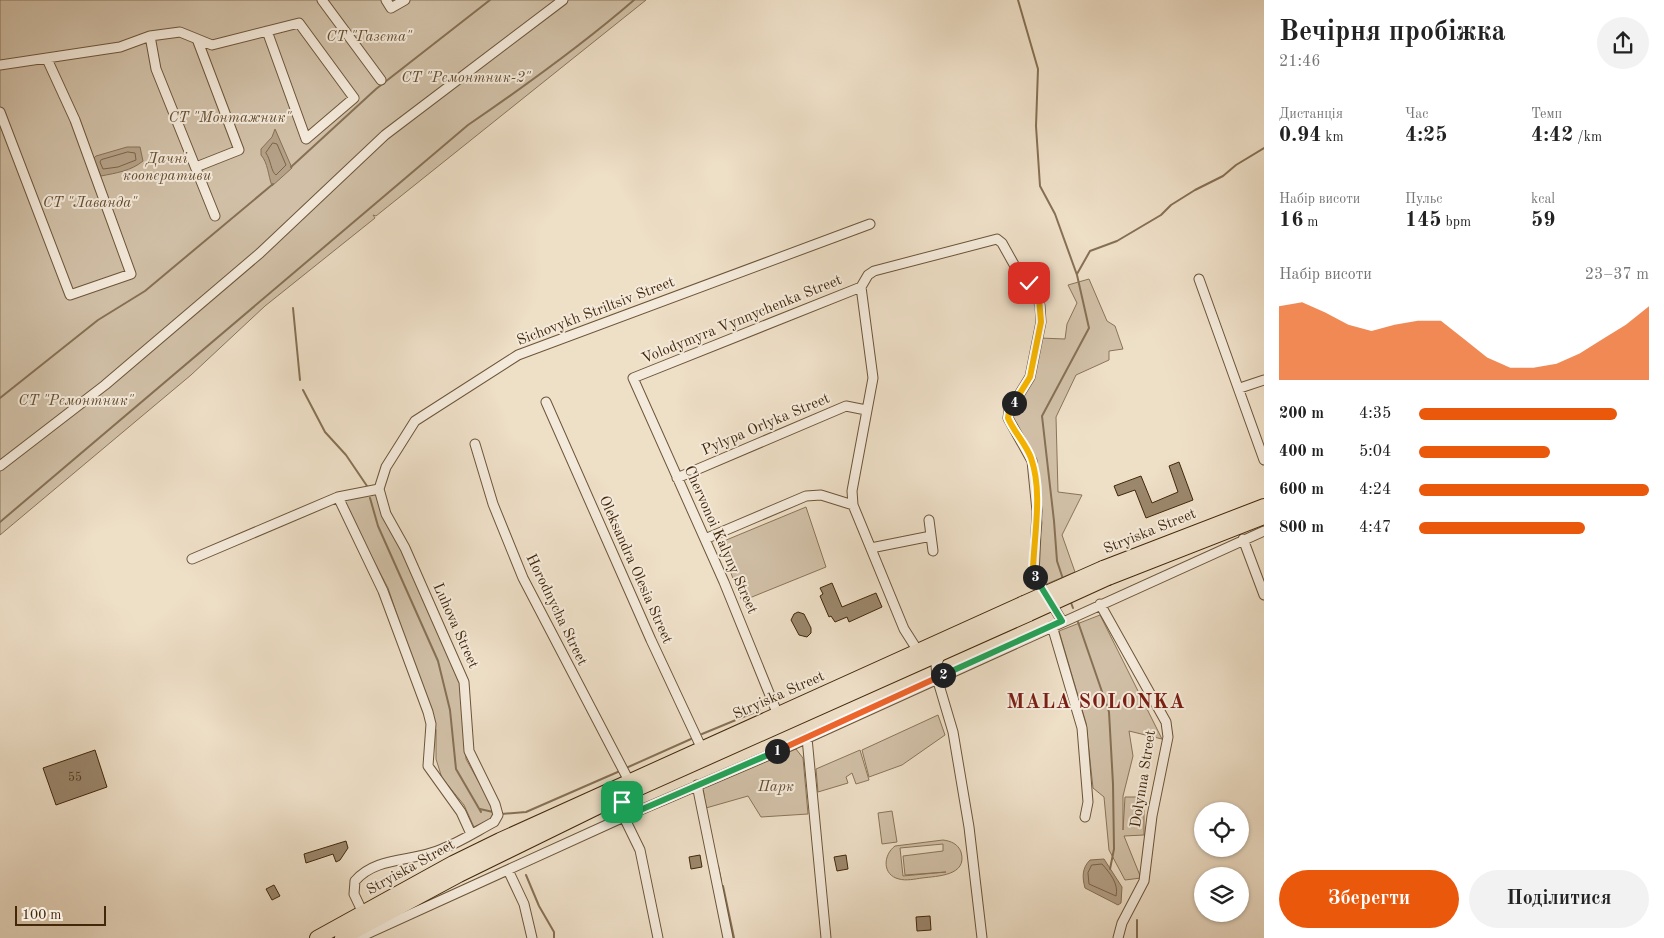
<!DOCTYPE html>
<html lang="uk">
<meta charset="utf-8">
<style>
body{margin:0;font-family:"Old Standard TT",serif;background:#f2f2f2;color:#222;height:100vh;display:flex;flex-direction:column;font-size:19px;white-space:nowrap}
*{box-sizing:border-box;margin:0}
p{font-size:16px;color:#767676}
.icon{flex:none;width:28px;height:28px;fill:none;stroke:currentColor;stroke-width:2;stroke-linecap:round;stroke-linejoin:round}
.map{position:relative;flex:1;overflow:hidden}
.details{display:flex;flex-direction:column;background:#fff;width:400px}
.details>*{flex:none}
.fabs{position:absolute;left:1194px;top:802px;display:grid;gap:10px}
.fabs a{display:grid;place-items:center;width:55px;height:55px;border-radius:50%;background:#fff;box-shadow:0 1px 4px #0004;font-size:25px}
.scale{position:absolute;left:15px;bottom:12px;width:91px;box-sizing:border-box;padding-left:5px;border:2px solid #422709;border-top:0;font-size:14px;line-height:18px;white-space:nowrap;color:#422709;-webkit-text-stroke:4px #f4eadb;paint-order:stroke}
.pin{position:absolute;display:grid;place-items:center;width:42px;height:42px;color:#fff;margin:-21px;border-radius:10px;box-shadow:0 2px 8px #0006}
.km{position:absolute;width:25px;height:25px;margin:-12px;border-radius:50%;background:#222;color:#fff;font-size:14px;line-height:25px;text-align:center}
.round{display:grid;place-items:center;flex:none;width:52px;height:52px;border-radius:26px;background:#f2f2f2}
.head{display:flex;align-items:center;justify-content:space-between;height:85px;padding:0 15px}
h1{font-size:28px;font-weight:700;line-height:38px}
.metrics{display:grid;grid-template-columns:repeat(3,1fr);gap:8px;height:85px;padding:5px 15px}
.metrics div{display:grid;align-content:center}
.metrics b{font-size:21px;font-weight:700}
.metrics small{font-size:14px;font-weight:400}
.metrics p{font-size:14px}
.chart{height:140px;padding:10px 15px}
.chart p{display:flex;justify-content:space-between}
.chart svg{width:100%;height:90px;margin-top:5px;fill:#ea580c;opacity:.7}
.action{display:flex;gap:10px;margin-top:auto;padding:10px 15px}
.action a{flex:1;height:58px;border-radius:30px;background:#ea580c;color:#fff;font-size:20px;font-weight:700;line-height:58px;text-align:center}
.action a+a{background:#f2f2f2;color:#222}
ul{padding:0 15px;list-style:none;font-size:16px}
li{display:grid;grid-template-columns:80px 60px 1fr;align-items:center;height:38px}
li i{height:12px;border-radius:6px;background:#ea580c}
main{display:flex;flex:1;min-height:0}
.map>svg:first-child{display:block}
</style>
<main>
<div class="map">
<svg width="1264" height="938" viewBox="0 0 1264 938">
<rect width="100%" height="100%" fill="#eedfc7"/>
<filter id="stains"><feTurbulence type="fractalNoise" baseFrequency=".004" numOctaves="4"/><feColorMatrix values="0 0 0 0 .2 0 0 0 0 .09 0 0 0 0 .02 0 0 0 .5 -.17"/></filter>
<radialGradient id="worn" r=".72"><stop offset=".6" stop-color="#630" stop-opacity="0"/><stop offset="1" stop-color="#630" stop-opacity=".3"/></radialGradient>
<path fill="#d1c0a7" stroke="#8a7458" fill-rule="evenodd" d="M0 0H646L376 216 373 215 375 218 265 306 191 375 0 535Z
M1089 279 1107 321 1115 326 1123 349 1109 351V360L1076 375 1056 417 1058 492 1082 495 1062 535 1075 572 1044 585 1035 573 1042 523 1034 457 1014 424 1011 412 1031 381 1040 338 1065 339 1067 324 1077 303 1068 285Z
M376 494 461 685 466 759 493 808 492 818 474 827 464 805 442 778 436 759V730L388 588 342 500Z
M806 507 826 567 742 601 719 543Z
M1100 615 1162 739 1129 731 1133 756 1123 796V830L1125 797H1144V835L1124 836 1141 878 1125 880 1109 850 1104 797 1093 788 1086 723 1059 631Z
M938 715 945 735 902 765 869 777 862 750Z
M796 749 803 758 808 814 761 817 748 796 706 808 703 788 789 750Z
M860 750 869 780 856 784 852 773 846 777 848 783 818 792 816 769Z
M892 811 897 842 882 844 878 813Z
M943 840C951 841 958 844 961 852 968 876 937 876 922 878 915 879 906 881 899 879 882 875 883 855 895 846ZM943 844V851L903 856 905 875 946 872 903 876 900 848Z"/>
<path fill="#b4a086" stroke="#867054" d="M275 129 292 168 272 186C268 175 268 163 261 155V149L272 137Z
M127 147H140L143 161C131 171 116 173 101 176L93 159 96 156Z
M1104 859 1122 887 1121 903 1118 905 1085 888C1082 877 1082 868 1090 860Z"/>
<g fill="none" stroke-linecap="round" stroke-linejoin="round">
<path stroke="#7b6448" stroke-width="1" d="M273 143 277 144 286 165 276 175C271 172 271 160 266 153Z
M128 152 135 153 136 160 118 167 103 169 100 162 101 160Z
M1092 865 1102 864C1110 873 1119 884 1116 896L1089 884 1088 873Z"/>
<path stroke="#867054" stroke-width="2" d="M1018 0 1038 69 1036 126 1040 186 1055 214 1077 275 1089 328 1042 416 1054 521 1057 561 1063 579
M291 167 376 89 490 0
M1077 274 1090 251 1117 241 1161 215 1171 205 1195 190 1223 176 1236 165 1264 148
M293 308 300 380
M303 390 325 432 346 455 367 486
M0 398 98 320 145 291 273 184
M370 498 378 526 438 661 450 710 456 769 481 812
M0 522 468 125C525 86 581 46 634 0
M1070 600 1073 608
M1078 622 1109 712 1113 784 1114 849 1110 869
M702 734 760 710
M626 768 691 739
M480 809 493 812
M501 814 526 812 620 771
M718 866 721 881
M526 875 539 906 554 932V938
M723 886 734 938
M1137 920V938"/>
</g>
<path fill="#9b876c" stroke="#422709" d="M1179 462 1193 500 1146 518 1135 490 1118 496 1114 486 1141 476 1152 503 1178 492 1169 466Z
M832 583 842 607 876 593 882 607 849 622 847 617 835 622 831 616 829 617 820 596 823 594 820 588Z
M798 612 804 614 811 628V633L807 637 799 635 791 620 794 614Z
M95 750 107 787 56 805 43 768Z
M346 841 348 848 340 860 336 862 333 854 306 863 304 854Z
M700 855 702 867 691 869 689 857Z
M846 855 848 869 837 871 834 857Z
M274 885 280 896 272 900 266 889Z
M930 916 931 930 917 931 916 917Z"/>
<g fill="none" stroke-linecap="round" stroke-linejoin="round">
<g stroke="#6d5538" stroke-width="11">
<path id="minor" d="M322 0 381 80
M386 0 391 8 405 0
M150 36 156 69 215 216
M0 65 120 47 150 36 180 32 212 45 299 23 354 98 306 139 267 31
M0 112 70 295 131 274 75 120 47 59
M196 167 239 150 197 39
M1199 279 1264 460
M1240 388 1264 380
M546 402 651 640 702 749
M475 444 493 504 523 578 629 781
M0 466 105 385 260 253 385 135 563 0
M677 478 846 406 866 410
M379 489 386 467 415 421 518 355 870 224
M379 489 338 497 383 591 428 712 431 724 428 766 461 812 471 834
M929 520 933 551
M705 539 806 496 821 495 853 505
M1243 539 1264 595
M871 548 931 536
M192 559 338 497
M1100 604 1166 722 1168 737 1152 816 1144 881 1122 923 1118 938
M1052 626 1082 728 1088 802 1085 817
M918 651 904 629 853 505 852 491 873 378 861 287 868 275 874 271 997 239 1002 243 1021 277 1035 289 1040 306 1041 322 1030 377 1009 411 1008 418 1032 461 1037 511 1034 575 1062 621
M941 654 936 665 937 678 953 732 969 827 982 938
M778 715 724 582 633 378 861 287
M807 738 826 938
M697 785 728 938
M608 802 619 807 640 850 658 938
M508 870 524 904 532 938
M363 913 354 894 355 881C376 856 414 862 442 849 460 842 477 831 494 822L498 815 495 804 469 751 464 682 405 548 386 514 379 489
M358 938 624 817 788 747 1264 531"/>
</g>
<g stroke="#422709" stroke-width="16">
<path id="highway" d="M1103 568 1264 506
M1108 578 1264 517
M317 938 453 863 500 840 1024 603
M342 938 459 875 608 802 1029 614"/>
</g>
<use href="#minor" stroke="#f4eadb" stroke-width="9"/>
<use href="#highway" stroke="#eedfc7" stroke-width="14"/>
<g stroke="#422709" stroke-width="16" stroke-linecap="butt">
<path id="highway-bridge" d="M1024 603 1103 568
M1029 614 1108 578"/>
</g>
<use href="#highway-bridge" stroke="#eedfc7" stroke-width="14"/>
</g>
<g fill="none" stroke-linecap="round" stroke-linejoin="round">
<g stroke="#fff" stroke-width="10">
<path id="split-1" d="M622 802 624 817 777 751"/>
</g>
<g stroke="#fff" stroke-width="10">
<path id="split-2" d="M777 751 943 675"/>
</g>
<g stroke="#fff" stroke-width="10">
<path id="split-3" d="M943 675 1062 621 1035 577"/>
</g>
<g stroke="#fff" stroke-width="10">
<path id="split-4" d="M1014 403 1009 411 1008 418C1014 432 1026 444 1031 458 1043 492 1034 535 1033 570L1035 577"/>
</g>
<g stroke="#fff" stroke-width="10">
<path id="split-5" d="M1014 403 1030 377 1041 322 1039 298 1035 289 1029 283"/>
</g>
<use href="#split-1" stroke="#22a559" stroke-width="6"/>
<use href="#split-2" stroke="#f0652b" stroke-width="6"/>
<use href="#split-3" stroke="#22a559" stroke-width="6"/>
<use href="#split-4" stroke="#f5b400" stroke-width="6"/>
<use href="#split-5" stroke="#f5b400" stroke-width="6"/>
</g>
<g text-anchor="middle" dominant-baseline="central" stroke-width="4" stroke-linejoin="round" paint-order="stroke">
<g font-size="12" fill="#583f22">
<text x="75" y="778">55</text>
</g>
<g font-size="15" font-style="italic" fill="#664d30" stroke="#f4eadb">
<text x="369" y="37">СТ "Газета"</text>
<text x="466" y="78">СТ "Ремонтник-2"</text>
<text x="230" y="118">СТ "Монтажник"</text>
<text x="167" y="159">Дачні<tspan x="167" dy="17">кооперативи</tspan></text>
<text x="90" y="203">СТ "Лаванда"</text>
<text x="76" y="401">СТ "Ремонтник"</text>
<text x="776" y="787">Парк</text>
</g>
<g font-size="15" fill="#422709" stroke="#f4eadb">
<text transform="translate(596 312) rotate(-21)">Sichovykh Striltsiv Street</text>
<text transform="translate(742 320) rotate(-22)">Volodymyra Vynnychenka Street</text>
<text transform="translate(766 425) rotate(-23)">Pylypa Orlyka Street</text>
<text transform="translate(1150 532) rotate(-22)">Stryiska Street</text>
<text transform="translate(720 540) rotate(66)">Chervonoi Kalyny Street</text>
<text transform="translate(635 570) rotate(66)">Oleksandra Olesia Street</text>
<text transform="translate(556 610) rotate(64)">Horodnycha Street</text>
<text transform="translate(455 626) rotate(66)">Luhova Street</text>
<text transform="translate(779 696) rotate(-24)">Stryiska Street</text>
<text transform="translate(1144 779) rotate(-81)">Dolynna Street</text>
<text transform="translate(411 868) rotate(-29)">Stryiska Street</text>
</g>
<g font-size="20" font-weight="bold" letter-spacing="1" fill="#7a1f14" stroke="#f4eadb">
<text x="1096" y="703">MALA SOLONKA</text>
</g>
</g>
<rect width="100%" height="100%" filter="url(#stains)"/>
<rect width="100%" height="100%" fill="url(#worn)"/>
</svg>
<div class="fabs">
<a><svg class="icon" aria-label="locate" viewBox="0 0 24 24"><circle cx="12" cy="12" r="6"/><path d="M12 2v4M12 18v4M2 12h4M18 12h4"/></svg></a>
<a><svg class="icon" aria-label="layers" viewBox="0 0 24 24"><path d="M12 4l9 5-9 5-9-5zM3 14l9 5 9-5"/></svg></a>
</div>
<div class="scale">100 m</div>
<div class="pin" style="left:622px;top:802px;background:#1e9e55"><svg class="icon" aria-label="arrive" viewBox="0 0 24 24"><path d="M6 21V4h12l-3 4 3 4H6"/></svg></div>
<div class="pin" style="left:1029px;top:283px;background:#d93025"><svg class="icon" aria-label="check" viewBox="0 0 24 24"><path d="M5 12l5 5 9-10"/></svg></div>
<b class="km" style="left:777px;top:751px">1</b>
<b class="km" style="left:943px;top:675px">2</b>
<b class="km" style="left:1035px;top:577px">3</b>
<b class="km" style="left:1014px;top:403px">4</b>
</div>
<section class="details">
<div class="head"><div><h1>Вечірня пробіжка</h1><p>21:46</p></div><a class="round"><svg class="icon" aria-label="share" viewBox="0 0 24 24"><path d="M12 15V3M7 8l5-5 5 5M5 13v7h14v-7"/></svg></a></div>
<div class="metrics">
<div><p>Дистанція</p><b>0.94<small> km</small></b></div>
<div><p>Час</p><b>4:25</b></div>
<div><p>Темп</p><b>4:42<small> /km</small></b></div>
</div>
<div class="metrics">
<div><p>Набір висоти</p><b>16<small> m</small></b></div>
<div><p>Пульс</p><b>145<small> bpm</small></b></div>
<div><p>kcal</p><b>59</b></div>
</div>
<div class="chart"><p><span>Набір висоти</span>23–37 m</p>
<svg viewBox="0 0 160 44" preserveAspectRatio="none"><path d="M0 44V8L10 6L20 11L30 17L40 20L50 17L60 15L70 15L80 24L90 33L100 38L110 38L120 36L130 31L140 24L150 17L160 8V44z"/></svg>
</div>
<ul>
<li><b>200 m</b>4:35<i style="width:86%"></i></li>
<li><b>400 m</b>5:04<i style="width:57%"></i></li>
<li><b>600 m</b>4:24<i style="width:100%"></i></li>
<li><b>800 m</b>4:47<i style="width:72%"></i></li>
</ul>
<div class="action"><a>Зберегти</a><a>Поділитися</a></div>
</section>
</main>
